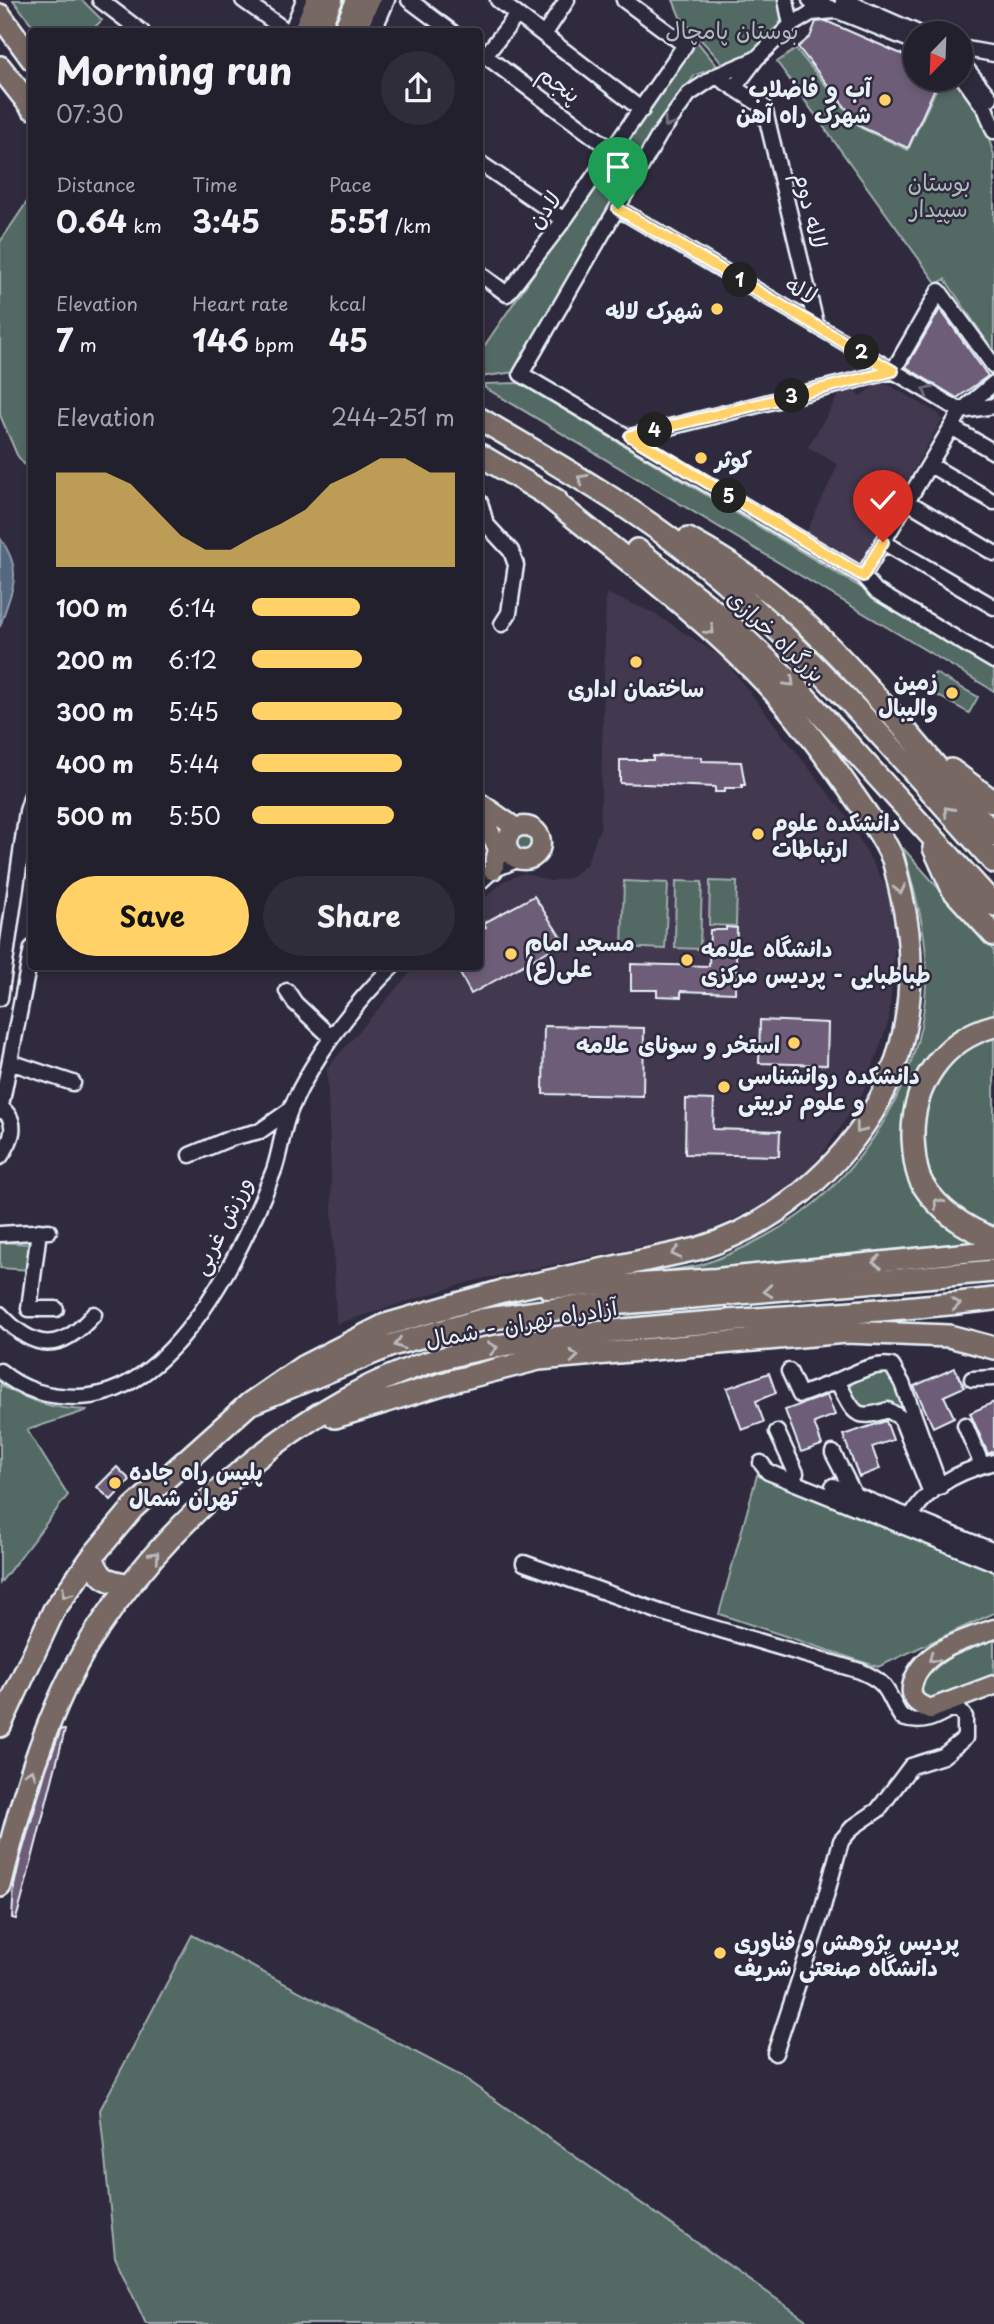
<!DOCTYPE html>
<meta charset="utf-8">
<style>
body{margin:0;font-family:"Playpen Sans","Playpen Sans Arabic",sans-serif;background:#2f2d3a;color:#f1f3f6;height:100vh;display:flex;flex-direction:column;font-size:26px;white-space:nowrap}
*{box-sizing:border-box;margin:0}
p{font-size:23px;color:#a3a3aa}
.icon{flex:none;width:38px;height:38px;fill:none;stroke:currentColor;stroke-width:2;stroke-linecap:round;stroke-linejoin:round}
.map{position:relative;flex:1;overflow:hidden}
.details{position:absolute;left:28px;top:28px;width:455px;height:942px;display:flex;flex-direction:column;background:#23202e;border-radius:7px;box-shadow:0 4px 10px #0003,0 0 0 2px #403e4a}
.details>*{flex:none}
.needle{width:46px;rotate:203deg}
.buttons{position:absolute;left:903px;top:21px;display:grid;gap:14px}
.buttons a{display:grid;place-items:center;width:70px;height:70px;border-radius:50%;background:#23202e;box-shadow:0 4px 10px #0003,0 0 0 2px #403e4a;font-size:35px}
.pin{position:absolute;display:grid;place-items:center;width:60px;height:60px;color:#fff;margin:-72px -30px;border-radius:50% 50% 50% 0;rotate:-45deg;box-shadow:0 0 7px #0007}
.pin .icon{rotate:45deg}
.km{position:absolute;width:35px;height:35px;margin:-18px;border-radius:50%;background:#222;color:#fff;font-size:19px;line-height:35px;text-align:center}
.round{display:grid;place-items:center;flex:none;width:74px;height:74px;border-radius:37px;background:#2f2d3a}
.summary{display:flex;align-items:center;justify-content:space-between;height:119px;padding:0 28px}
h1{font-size:38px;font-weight:700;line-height:52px}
.metrics{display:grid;grid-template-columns:repeat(3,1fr);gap:10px;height:119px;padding:7px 28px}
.metrics div{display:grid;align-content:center}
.metrics b{font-size:30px;font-weight:700}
.metrics small{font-size:19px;font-weight:400}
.metrics p{font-size:19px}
.chart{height:196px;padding:14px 28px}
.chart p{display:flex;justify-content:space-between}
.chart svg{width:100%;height:126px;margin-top:7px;fill:#ffd166;opacity:.7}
.cta{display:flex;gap:14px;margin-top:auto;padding:14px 28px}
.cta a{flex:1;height:80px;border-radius:42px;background:#ffd166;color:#111;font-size:28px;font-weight:700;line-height:80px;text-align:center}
.cta a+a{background:#2f2d3a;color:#f1f3f6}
ul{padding:0 28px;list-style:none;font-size:23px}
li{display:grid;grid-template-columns:112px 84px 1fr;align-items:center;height:52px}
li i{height:18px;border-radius:9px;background:#ffd166}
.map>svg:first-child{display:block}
</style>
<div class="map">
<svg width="994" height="2324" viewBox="0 0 994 2324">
<rect width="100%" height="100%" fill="#2f2a3d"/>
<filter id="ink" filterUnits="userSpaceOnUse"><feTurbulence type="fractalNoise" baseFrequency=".0143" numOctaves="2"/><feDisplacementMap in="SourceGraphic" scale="14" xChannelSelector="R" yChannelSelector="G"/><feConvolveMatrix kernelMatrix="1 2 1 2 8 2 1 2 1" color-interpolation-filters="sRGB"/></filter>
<g filter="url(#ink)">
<path fill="#42394f" d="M876 384 889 385 939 414 942 420 858 566 806 533 838 465 808 447 844 386 861 396Z
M606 593 654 613 723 658 847 817 893 899 897 920 889 1020 864 1092 828 1146 793 1190 704 1234 473 1281 336 1324 327 1068 416 966H480V902L504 881 524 873 550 881 570 878 586 865 600 828Z"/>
<path fill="#536963" stroke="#9eadae" stroke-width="2" d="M13 0H82L102 20 91 31H37Z
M673 0H781L784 2C782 42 756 50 724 65L680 17Z
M695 39 718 67 695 75 655 130 514 372 480 377V352Z
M796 49 861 128 908 150 941 79H957L979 109 994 155V352L945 279 937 284 777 62Z
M31 196V473L17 455 0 415V242Z
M519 383 994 667V691L484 387 485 384Z
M935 673 978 697 969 713 926 689Z
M509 843a15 15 0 1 1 30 0a15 15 0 1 1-30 0Z
M903 848 994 951V1018L948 1042 906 1151 982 1246 655 1275C665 1268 686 1269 700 1265 722 1258 744 1248 764 1237 864 1184 932 1071 926 957 924 920 912 884 903 848Z
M624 881 668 883 665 949 622 947Z
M676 881 702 882 700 949 675 948Z
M710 881 737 882 736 926 709 925Z
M994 1035V1231C975 1222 954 1212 941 1194 901 1139 929 1055 994 1035Z
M0 1242 31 1244 30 1270 0 1268Z
M884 1369C899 1380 908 1399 906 1418L880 1408 860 1409 849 1392 854 1377Z
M0 1385C32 1402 52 1409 88 1410L27 1430 68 1495 0 1583Z
M757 1475 994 1571V1613L878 1667 719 1614Z
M994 1637V1678L948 1699 922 1701 918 1691C934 1660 963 1650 994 1637Z
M192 1935 461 2076 812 2324H146L115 2257 100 2110Z"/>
<path fill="#54677f" stroke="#8f9eaf" stroke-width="2" d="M0 538C26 574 10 591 0 627Z"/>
<path fill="#6e5d78" stroke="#e8f1f8" stroke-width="2" d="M826 21 915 60V79H939L908 148 861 127 798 47 810 37 816 22Z
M940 309 988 376 957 398 906 367Z
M653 756 702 757V761L741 762 745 785H742V788H725V792H715V787L620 783V760H653Z
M534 896 564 942 471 994 456 966H480V931L486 927 484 923Z
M726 927 737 928 735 993 681 991V997L657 996V990H631V964L709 966 710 930H726Z
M760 1020 828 1023 827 1065 759 1063Z
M544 1026 644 1028 643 1096 543 1094Z
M686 1099 714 1100 713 1129 780 1131 779 1156 685 1154Z
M955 1368 964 1387 944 1396 954 1417 933 1427 914 1386Z
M769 1373 776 1393 756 1401 764 1422 742 1430 727 1388Z
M827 1395 835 1415 814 1423 822 1445 801 1452 785 1410Z
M994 1402V1451L988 1454 970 1413Z
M886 1421 893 1440 872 1447 880 1469 859 1477 843 1435Z
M117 1467 130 1480 111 1500 97 1487Z
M61 1729 65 1730 22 1898 16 1919 12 1918 14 1886 20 1859 46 1770Z"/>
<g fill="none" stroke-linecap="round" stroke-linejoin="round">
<g stroke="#e8f1f8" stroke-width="19">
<path id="minor" d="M100 0 142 32
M243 0 288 32
M409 0 452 32
M498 0 642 110
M786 0 791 25
M810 0 915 42
M843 0 918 33
M291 32 304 0
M373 32 387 0
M544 35 567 0
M961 48 994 54
M480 52 613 151
M485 56 517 15
M756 59 716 76 689 94 660 134 521 374 863 576 876 591 994 661
M961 62 990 98
M961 75 986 110 994 131
M716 76 764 107 816 324
M734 88 756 59 791 25 811 13 835 11
M480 163 564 220
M619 209 961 411
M480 274 507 294 564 220 685 45 624 0
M893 371 939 291 994 366
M961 411 994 406
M953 428 994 452
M630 437 893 371
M930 465 994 502
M480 502 486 524 511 551 516 565 509 613 502 624
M908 502 994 553
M883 542 994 607
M863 576 961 411 994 383
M480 882 493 870 519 859
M287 991 295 1003 331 1037
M0 998 27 811 32 795
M10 1062 73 1083
M0 1111 32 948
M190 1155 231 1138 260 1131 290 1110
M0 1157C12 1141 20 1122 1 1108
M39 1231 29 1309H56
M0 1234 49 1231
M0 1314C34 1351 61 1353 94 1314
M0 1371C23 1391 49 1397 78 1397 175 1396 244 1247 274 1170 281 1150 282 1128 291 1108 314 1056 352 1006 393 966
M789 1371 800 1395 837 1381
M972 1379 994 1378
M965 1425 982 1465
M777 1432 796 1473
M833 1453 854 1494
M761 1463 768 1472 994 1563
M833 1486 994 1551
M931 1493 901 1418 888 1410C852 1422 854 1411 837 1381 853 1374 874 1362 892 1366L902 1383 940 1487
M908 1524C921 1489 960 1471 994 1462
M524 1563 660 1612 860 1671C891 1684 885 1692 902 1718 923 1725 934 1718 952 1708
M775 2053 821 1914 841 1841 853 1827 878 1810 911 1766 943 1756 965 1738V1717L959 1710 945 1708"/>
</g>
<g stroke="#e8f1f8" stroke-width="23">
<path id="major" d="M302 32 316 0
M319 32 333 0
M342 32 356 0
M355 32 370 0
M480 803 516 828
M507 843a17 17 0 1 1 34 0a17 17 0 1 1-34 0Z
M488 828 498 849 493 870
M548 1289 716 1278 994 1250
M994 1629C965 1640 919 1650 912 1687 910 1700 919 1705 930 1709L994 1685"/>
</g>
<g stroke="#e8f1f8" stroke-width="26">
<path id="highway" d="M0 15 32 59
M0 67 32 108
M480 419C560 466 642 512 714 573 817 659 905 762 994 862
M480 455 556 500
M688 539C719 556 750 576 777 598 857 666 926 756 994 835
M637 550 722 617 797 688 994 905
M951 770 994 802
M934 848 953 890 994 935
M994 1026C942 1040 912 1085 913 1138 914 1153 915 1172 923 1185 940 1212 965 1228 994 1239
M249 1404 304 1366 385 1325 499 1292 697 1249C774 1226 841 1170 880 1099 913 1037 917 960 901 893 898 881 896 868 892 857 880 831 863 809 847 786 822 750 795 714 765 682 699 612 618 554 544 493
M335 1417 452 1381 539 1359 846 1332 949 1336 994 1348
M92 1557C102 1582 105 1579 129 1585
M0 1726 54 1610 92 1557 133 1508 249 1404 392 1345 481 1320 564 1308 994 1271
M0 1886C20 1805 42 1724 84 1651 158 1527 309 1391 451 1356 507 1342 566 1336 623 1330 746 1317 871 1314 994 1299"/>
</g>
<use href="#minor" stroke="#2f2a3d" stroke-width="14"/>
<use href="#major" stroke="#776864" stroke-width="18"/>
<use href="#highway" stroke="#776864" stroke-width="21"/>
</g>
<defs><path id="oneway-chevron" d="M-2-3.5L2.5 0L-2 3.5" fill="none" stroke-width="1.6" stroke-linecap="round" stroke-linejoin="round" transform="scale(1.75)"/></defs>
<g stroke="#70707e">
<use href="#oneway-chevron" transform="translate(668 123) rotate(126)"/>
<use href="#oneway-chevron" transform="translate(927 391) rotate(-149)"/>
</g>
<g stroke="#bbbabd">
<use href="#oneway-chevron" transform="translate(582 479) rotate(-150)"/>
<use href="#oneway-chevron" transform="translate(710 630) rotate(43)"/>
<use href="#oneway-chevron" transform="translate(790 682) rotate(44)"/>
<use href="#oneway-chevron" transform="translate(948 811) rotate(-132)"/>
<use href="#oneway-chevron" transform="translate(900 889) rotate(76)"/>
<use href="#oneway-chevron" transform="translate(860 1129) rotate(127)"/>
<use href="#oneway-chevron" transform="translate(938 1203) rotate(-129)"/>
<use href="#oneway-chevron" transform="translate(676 1253) rotate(168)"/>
<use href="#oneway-chevron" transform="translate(877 1262) rotate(174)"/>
<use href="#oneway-chevron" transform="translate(768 1291) rotate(175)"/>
<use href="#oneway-chevron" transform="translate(956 1304) rotate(-7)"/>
<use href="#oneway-chevron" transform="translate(399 1344) rotate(162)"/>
<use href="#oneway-chevron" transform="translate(493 1348) rotate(-10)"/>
<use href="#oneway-chevron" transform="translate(574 1356) rotate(-5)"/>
<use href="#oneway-chevron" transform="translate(155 1556) rotate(-48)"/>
<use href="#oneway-chevron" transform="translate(66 1593) rotate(126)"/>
<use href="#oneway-chevron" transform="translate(933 1658) rotate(142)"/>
<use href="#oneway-chevron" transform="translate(31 1773) rotate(-70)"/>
</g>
</g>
<g fill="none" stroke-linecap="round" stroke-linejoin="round" filter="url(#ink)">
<g stroke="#fff" stroke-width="14">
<path id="route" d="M618 209 893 371 630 436 863 576 883 542"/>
</g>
<use href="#route" stroke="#ffd166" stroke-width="9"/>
</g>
<g fill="#ffd166" stroke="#2f2a3d" stroke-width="2.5">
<circle cx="885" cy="100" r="7"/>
<circle cx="717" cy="309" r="7"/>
<circle cx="701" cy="458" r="7"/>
<circle cx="636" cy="662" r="7"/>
<circle cx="952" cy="693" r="7"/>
<circle cx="758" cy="834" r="7"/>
<circle cx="511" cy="954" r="7"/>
<circle cx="687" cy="960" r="7"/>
<circle cx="794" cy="1043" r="7"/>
<circle cx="724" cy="1087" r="7"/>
<circle cx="115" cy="1483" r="7"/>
<circle cx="720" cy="1953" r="7"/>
</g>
<g text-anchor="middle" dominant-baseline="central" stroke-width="5" stroke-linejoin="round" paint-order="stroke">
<g font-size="23" fill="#acbbbc" stroke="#2f2a3d">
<text x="732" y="29">بوستان پامچال</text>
<text x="939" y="181">بوستان<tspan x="939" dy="26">سپیدار</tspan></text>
</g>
<g font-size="23" fill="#e8f1f8" stroke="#2f2a3d">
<text transform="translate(560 83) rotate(36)">پنجم</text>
<text transform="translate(543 209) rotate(-53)">لادن</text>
<text transform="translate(812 210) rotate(77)">لاله دوم</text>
<text transform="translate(802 289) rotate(30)">لاله</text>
<text transform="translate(777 635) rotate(43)">بزرگراه خرازی</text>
<text transform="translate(221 1225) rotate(-63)">ورزش غربی</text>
<text transform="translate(521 1322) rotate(-10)">آزادراه تهران - شمال</text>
</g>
<g font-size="23" font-weight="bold" fill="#e8f1f8" stroke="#2f2a3d" text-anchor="start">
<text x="871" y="87" text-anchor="end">آب و فاضلاب<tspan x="871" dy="26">شهرک راه آهن</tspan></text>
<text x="703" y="309" text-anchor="end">شهرک لاله</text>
<text x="715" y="458">کوثر</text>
<text x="938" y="680" text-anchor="end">زمین<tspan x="938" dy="26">والیبال</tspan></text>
<text x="636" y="687" text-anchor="middle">ساختمان اداری</text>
<text x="772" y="821">دانشکده علوم<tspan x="772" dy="26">ارتباطات</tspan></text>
<text x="525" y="941">مسجد امام<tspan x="525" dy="26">علی(ع)</tspan></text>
<text x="701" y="947">دانشگاه علامه<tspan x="701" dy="26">طباطبایی - پردیس مرکزی</tspan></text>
<text x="780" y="1043" text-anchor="end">استخر و سونای علامه</text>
<text x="738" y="1074">دانشکده روانشناسی<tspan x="738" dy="26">و علوم تربیتی</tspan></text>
<text x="129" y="1470">پلیس راه جاده<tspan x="129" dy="26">تهران شمال</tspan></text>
<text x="734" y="1940">پردیس پژوهش و فناوری<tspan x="734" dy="26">دانشگاه صنعتی شریف</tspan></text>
</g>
</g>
</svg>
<div class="buttons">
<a><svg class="needle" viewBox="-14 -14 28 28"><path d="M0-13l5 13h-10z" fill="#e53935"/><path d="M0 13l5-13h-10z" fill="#a3a3aa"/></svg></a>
</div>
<div class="pin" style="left:618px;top:209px;background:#1e9e55"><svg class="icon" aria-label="arrive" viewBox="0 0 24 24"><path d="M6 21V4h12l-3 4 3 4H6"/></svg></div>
<div class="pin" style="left:883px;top:542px;background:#d93025"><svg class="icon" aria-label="check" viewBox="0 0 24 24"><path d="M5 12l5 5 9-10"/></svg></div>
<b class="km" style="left:740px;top:280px">1</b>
<b class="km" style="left:862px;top:352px">2</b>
<b class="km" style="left:792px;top:396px">3</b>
<b class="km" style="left:655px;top:430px">4</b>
<b class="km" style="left:729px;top:496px">5</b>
<section class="details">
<div class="summary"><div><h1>Morning run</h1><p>07:30</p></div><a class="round"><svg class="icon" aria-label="share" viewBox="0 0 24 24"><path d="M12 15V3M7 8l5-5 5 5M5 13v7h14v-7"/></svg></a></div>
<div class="metrics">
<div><p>Distance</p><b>0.64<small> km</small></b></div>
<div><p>Time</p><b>3:45</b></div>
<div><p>Pace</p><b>5:51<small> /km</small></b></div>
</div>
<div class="metrics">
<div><p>Elevation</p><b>7<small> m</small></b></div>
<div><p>Heart rate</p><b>146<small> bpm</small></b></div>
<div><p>kcal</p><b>45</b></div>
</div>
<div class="chart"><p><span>Elevation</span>244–251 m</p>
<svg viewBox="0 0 160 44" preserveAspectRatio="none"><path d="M0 44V11L10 11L20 11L30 15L40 24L50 33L60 38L70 38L80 33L90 29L100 24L110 15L120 11L130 6L140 6L150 11L160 11V44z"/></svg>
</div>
<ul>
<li><b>100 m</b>6:14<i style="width:53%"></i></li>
<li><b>200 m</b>6:12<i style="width:54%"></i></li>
<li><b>300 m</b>5:45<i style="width:74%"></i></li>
<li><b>400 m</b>5:44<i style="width:74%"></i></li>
<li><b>500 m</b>5:50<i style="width:70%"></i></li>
</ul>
<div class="cta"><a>Save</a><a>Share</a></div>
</section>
</div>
